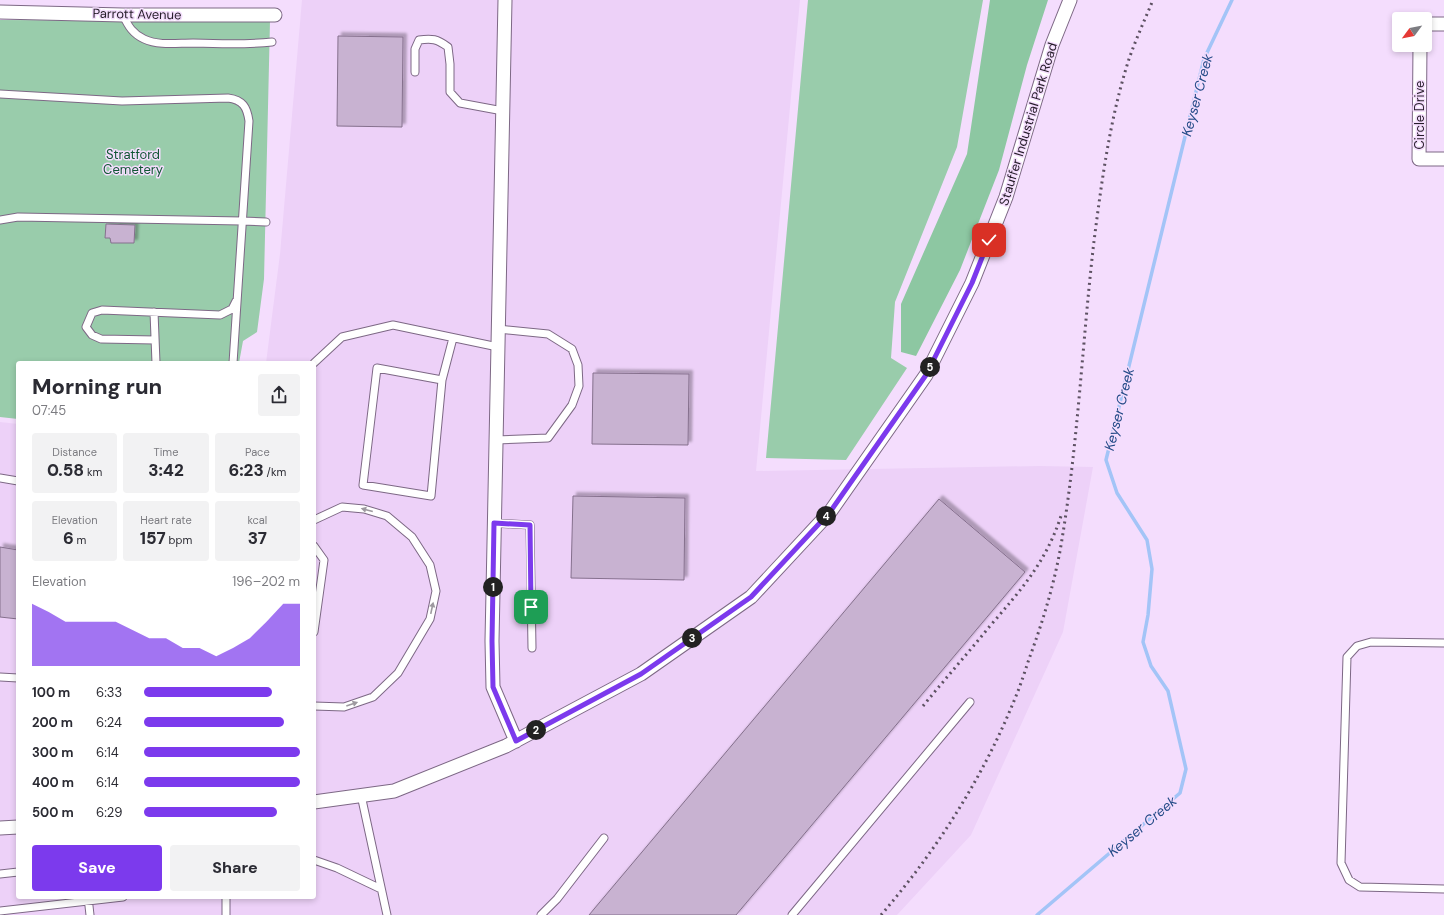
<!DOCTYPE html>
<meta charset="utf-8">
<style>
body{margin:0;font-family:"DM Sans",sans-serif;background:#f2f2f3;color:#2b2b33;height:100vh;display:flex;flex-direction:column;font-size:15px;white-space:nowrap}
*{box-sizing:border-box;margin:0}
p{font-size:13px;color:#7c7c81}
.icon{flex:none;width:22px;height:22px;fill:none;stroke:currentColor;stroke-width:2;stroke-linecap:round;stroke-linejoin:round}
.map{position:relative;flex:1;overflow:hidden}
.panel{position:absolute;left:16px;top:361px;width:300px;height:538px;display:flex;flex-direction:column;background:#fff;border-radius:4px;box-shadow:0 2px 6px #0003}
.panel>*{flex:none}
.needle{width:26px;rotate:238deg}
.buttons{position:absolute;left:1392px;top:12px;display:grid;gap:8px}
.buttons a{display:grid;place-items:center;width:40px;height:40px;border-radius:4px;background:#fff;box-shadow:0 2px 6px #0003;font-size:20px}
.pin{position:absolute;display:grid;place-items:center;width:34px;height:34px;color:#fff;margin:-17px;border-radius:8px;box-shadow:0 2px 6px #0006}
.km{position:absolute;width:20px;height:20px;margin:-10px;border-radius:50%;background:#222;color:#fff;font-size:11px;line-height:20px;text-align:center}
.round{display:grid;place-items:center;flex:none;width:42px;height:42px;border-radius:4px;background:#f2f2f3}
.headline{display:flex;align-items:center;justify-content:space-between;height:68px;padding:0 16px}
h1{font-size:22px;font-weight:800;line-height:30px}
.metrics{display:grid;grid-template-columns:repeat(3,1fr);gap:6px;height:68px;padding:4px 16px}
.metrics div{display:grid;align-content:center;border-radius:4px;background:#f2f2f3;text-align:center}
.metrics b{font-size:17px;font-weight:800}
.metrics small{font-size:11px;font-weight:400}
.metrics p{font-size:11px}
.chart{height:112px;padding:8px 16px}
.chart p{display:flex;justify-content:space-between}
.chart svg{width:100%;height:72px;margin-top:4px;fill:#7c3aed;opacity:.7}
.button{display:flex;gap:8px;margin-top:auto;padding:8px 16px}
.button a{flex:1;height:46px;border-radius:4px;background:#7c3aed;color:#fff;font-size:16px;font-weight:800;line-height:46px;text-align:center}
.button a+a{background:#f2f2f3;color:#2b2b33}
ul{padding:0 16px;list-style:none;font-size:13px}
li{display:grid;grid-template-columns:64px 48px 1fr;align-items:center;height:30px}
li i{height:10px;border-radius:5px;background:#7c3aed}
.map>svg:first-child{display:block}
</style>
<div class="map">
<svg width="1444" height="915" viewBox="0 0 1444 915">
<defs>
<filter id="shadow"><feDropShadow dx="3.5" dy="-3.5" stdDeviation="1" flood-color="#0004"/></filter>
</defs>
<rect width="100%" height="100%" fill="#f4ddfd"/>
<path fill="#edd1f8" d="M302 0H800L756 471 1039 466 1093 467 1063 632 971 835 897 915H0V422L18 424V897H314V363H266L280 254Z"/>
<path fill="#99ccab" d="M808 0H983L957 147 895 302 891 358 907 368 846 460 766 458Z
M0 20 270 21 264 279 257 332 243 341 239 363H18V419L0 417Z"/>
<path fill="#8dc7a2" d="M990 0H1048L1027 65 999 170 960 270 916 356 901 352V304L967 154Z"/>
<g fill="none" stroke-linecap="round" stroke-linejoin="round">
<path stroke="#a3c4f7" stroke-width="3.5" d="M1037 915 1180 793 1186 769 1168 691 1151 666 1143 642 1148 615 1152 569 1147 540 1117 493 1106 460 1204 59 1232 0"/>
</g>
<path fill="#c8b2d1" stroke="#85708d" filter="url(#shadow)" d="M338 36 403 37 402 127 337 126Z
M106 224 135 225 134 243H111L110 238H105Z
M593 373 689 374 688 445 592 444Z
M573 496 685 498 684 580 571 578Z
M939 499 1025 572 736 915H589Z
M0 547 18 550V619L0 617Z"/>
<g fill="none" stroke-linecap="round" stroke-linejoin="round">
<g stroke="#7d6885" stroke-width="9">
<path id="lane" d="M123 15C128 26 133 34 144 39 159 46 177 43 193 43 219 44 246 45 272 42
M415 72V49L419 40C432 38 437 39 448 47L450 64V92L460 103 503 111
M0 94 122 101 228 98C243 100 247 107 249 121L233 363
M0 220 18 217 242 221 266 222
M154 312 156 363
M155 340 101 339 92 335 86 327 92 313 102 310 220 315 232 309 236 301
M314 363 342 337 393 325 498 347
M442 380 377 368 363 485 431 496 442 380 453 338
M496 440 548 438 572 405 579 386 578 365 572 349 548 334 498 329
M0 478 18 481
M314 520 342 507 364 509 387 516 412 537 430 565 436 591 430 619 398 673 373 697 344 707 314 706
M494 523 530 525 532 648
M314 546 324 560 314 632
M1444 643 1371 642 1357 646 1347 657 1341 863 1349 880 1360 887 1444 889
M0 677 18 678
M361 795 387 915
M314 860 337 868 381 889
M0 874 18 872
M88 897 90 915
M226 897V915
M0 911 123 897
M541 915 557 899 604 838
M792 915 970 702"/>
</g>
<g stroke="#7d6885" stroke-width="15">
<path id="street" d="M505 0 492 641 493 687 516 741
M0 12 123 15H275
M1425 24H1444
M1420 45 1419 159H1444
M314 802 394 791 506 746 641 674 751 597 830 512 926 375 972 283 1006 197 1052 45 1070 0
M0 828 18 827"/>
</g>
<use href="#lane" stroke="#fff" stroke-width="7"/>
<use href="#street" stroke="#fff" stroke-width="13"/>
<path stroke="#5d5162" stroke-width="3" stroke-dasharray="2 4" stroke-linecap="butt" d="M923 706C945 679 968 653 990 626 1021 590 1046 562 1061 516
M881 915C937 850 984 776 1016 696 1021 684 1025 671 1029 659 1042 624 1053 588 1060 551 1078 448 1082 344 1094 241 1102 179 1110 118 1129 59 1136 39 1145 19 1153 0"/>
</g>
<defs><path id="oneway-solid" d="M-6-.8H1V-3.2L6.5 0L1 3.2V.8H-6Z"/></defs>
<g fill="#9d999f">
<use href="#oneway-solid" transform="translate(367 510) rotate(-165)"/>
<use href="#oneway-solid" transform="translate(432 608) rotate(-78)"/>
<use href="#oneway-solid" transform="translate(352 704) rotate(-19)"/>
</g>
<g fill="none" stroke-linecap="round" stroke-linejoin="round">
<g stroke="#fff" stroke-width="8">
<path id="route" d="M531 607 530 525 494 523 492 641 493 687 516 741 641 674 751 597 830 512 926 375 972 283 989 240"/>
</g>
<use href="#route" stroke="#7c3aed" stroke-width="5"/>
</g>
<g text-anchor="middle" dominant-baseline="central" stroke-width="3" stroke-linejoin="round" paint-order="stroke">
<g font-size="13" fill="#251d29" stroke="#f4ddfd">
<text transform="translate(137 14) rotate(1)">Parrott Avenue</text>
<text transform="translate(1419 115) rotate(-90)">Circle Drive</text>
<text transform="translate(1028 124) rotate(-73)">Stauffer Industrial Park Road</text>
</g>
<g font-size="13" fill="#115634" stroke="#f4ddfd">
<text x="133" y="154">Stratford<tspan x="133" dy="15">Cemetery</tspan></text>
</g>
<g font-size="14" font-style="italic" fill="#234a87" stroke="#f4ddfd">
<text transform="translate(1197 95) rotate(-75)">Keyser Creek</text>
<text transform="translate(1119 409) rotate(-76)">Keyser Creek</text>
<text transform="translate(1142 826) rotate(-40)">Keyser Creek</text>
</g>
</g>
</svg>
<div class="buttons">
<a><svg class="needle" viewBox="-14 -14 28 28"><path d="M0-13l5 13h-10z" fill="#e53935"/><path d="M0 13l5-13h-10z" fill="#7c7c81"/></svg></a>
</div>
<div class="pin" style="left:531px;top:607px;background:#1e9e55"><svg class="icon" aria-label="arrive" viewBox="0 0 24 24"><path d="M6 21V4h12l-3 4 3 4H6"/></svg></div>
<div class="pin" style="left:989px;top:240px;background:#d93025"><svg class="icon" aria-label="check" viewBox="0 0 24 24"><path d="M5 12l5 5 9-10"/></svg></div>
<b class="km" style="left:493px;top:587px">1</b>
<b class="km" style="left:536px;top:730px">2</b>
<b class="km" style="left:692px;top:638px">3</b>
<b class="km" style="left:826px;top:516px">4</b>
<b class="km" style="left:930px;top:367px">5</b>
<section class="panel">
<div class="headline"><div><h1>Morning run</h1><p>07:45</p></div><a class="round"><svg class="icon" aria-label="share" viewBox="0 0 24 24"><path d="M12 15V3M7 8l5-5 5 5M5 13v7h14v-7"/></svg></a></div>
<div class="metrics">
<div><p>Distance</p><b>0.58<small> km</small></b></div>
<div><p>Time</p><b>3:42</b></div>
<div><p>Pace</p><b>6:23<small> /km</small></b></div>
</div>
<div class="metrics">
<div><p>Elevation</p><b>6<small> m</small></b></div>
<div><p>Heart rate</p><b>157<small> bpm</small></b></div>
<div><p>kcal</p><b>37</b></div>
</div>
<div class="chart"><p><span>Elevation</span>196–202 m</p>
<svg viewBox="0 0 160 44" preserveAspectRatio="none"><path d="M0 44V6L10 11L20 17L30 17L40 17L50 17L60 22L70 27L80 27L90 33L100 33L110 38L120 33L130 27L140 17L150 6L160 6V44z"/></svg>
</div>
<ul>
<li><b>100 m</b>6:33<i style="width:82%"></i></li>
<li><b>200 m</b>6:24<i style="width:90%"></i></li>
<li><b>300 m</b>6:14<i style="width:100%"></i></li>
<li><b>400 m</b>6:14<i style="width:100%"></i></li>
<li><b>500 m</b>6:29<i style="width:85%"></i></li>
</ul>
<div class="button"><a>Save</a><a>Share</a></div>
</section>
</div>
